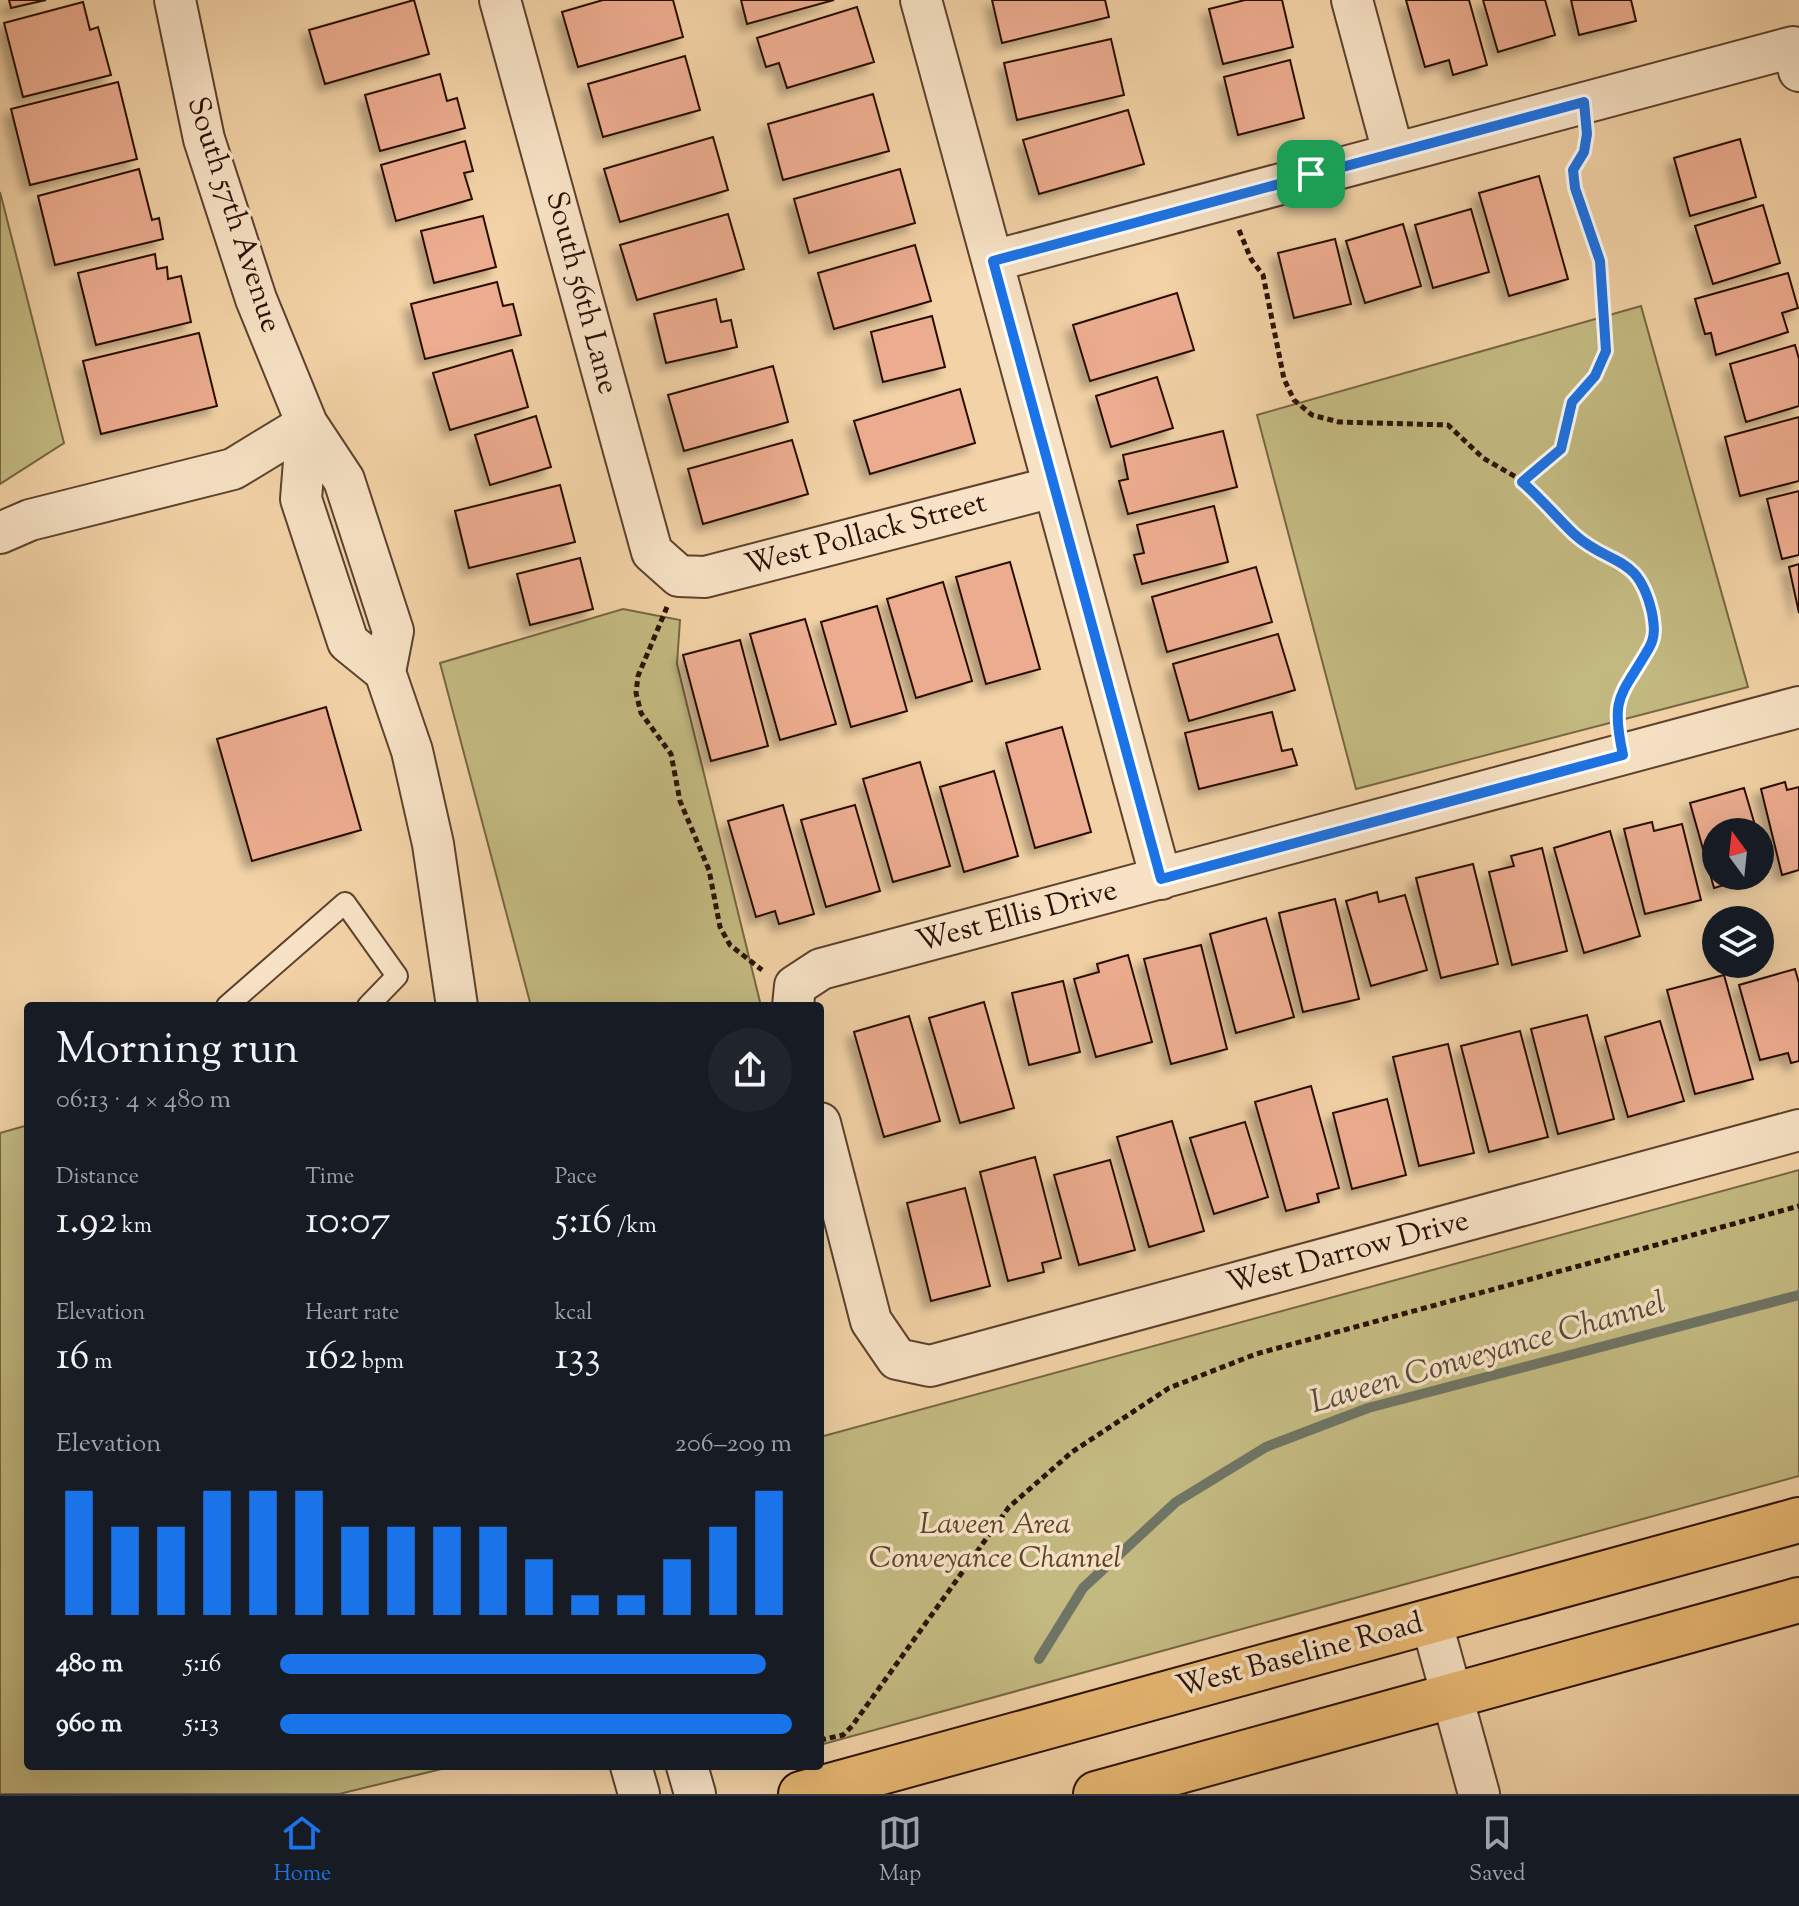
<!DOCTYPE html>
<meta charset="utf-8">
<style>
body{margin:0;font-family:"Sorts Mill Goudy",serif;background:#20242c;color:#f1f3f6;height:100vh;display:flex;flex-direction:column;font-size:30px;white-space:nowrap}
*{box-sizing:border-box;margin:0}
p{font-size:26px;color:#9ea1a6}
.icon{flex:none;width:44px;height:44px;fill:none;stroke:currentColor;stroke-width:2;stroke-linecap:round;stroke-linejoin:round}
.map{position:relative;flex:1;overflow:hidden}
.drawer{position:absolute;left:24px;top:1002px;width:800px;height:768px;display:flex;flex-direction:column;background:#171b24;border-radius:8px;box-shadow:0 8px 32px #0002}
.drawer>*{flex:none}
.needle{width:52px;rotate:345deg}
.controls{position:absolute;left:1702px;top:818px;display:grid;gap:16px}
.controls a{display:grid;place-items:center;width:72px;height:72px;border-radius:50%;background:#171b24;box-shadow:0 8px 32px #0002;font-size:40px}
.pin{position:absolute;display:grid;place-items:center;width:68px;height:68px;color:#fff;margin:-34px;border-radius:16px;box-shadow:0 4px 12px #0006}
.round{display:grid;place-items:center;flex:none;width:84px;height:84px;border-radius:42px;background:#20242c}
.head{display:flex;align-items:center;justify-content:space-between;height:136px;padding:0 32px}
h1{font-size:44px;font-weight:600;line-height:60px}
.figures{display:grid;grid-template-columns:repeat(3,1fr);gap:12px;height:136px;padding:8px 32px}
.figures div{display:grid;align-content:center}
.figures b{font-size:40px;font-weight:600}
.figures small{font-size:22px;font-weight:400}
.figures p{font-size:22px}
.chart{height:224px;padding:16px 32px}
.chart p{display:flex;justify-content:space-between}
.chart svg{width:100%;height:144px;margin-top:8px;stroke:#1a73e8;stroke-width:6}
ul{padding:0 32px;list-style:none;font-size:26px}
li{display:grid;grid-template-columns:128px 96px 1fr;align-items:center;height:60px}
li i{height:20px;border-radius:10px;background:#1a73e8}
.menu{display:flex;justify-content:space-around;align-items:center;height:112px;border-top:2px solid #363941;background:#171b24;font-size:22px;color:#9ea1a6}
.menu a{display:grid;justify-items:center;gap:4px}
.menu .selected{color:#1a73e8}
.map>svg:first-child{display:block}
</style>
<div class="map">
<svg width="1799" height="1794" viewBox="0 0 1799 1794">
<defs>
<filter id="shadow"><feDropShadow dx="-7" dy="7" stdDeviation="4" flood-color="#0004"/></filter>
</defs>
<rect width="100%" height="100%" fill="#f2d2a6"/>
<filter id="stains"><feTurbulence type="fractalNoise" baseFrequency=".0025" numOctaves="4"/><feColorMatrix values="0 0 0 0 .2 0 0 0 0 .09 0 0 0 0 .02 0 0 0 .5 -.17"/></filter>
<radialGradient id="worn" r=".72"><stop offset=".6" stop-color="#630" stop-opacity="0"/><stop offset="1" stop-color="#630" stop-opacity=".3"/></radialGradient>
<path fill="#c3ba81" stroke="#764" stroke-width="2" d="M0 192 64 443 0 484Z
M1641 306 1748 687 1356 789 1257 415Z
M623 609 680 620 677 664 761 1006H531L440 663Z
M28 1125V1766H454L339 1794H0V1133Z
M1799 1170V1476L820 1745V1437Z"/>
<g fill="none" stroke-linecap="round" stroke-linejoin="round">
<path stroke="#6f7565" stroke-width="10" d="M1039 1659 1083 1588 1176 1502 1266 1447 1368 1408 1799 1295"/>
</g>
<path fill="#ecac8f" stroke="#2b1106" stroke-width="2" filter="url(#shadow)" d="M9 0H46L11 8Z
M414 0 429 54 325 84 309 30Z
M603 0H673L683 37 578 67 562 12Z
M741 0H834L747 24Z
M992 0H1105L1109 17 1002 43Z
M1245 0H1282L1293 47 1223 64 1209 9Z
M1406 0H1469L1487 65 1453 75 1449 60 1425 67Z
M1483 0H1545L1555 35 1498 52Z
M1571 0H1631L1636 21 1579 35Z
M83 2 90 30 98 27 111 75 23 97 4 23Z
M857 7 874 62 787 88 779 63 766 67 757 38Z
M1111 39 1124 95 1017 120 1004 63Z
M685 56 700 110 603 137 588 84Z
M1290 60 1304 118 1238 135 1224 77Z
M440 74 447 101 457 98 465 128 380 151 365 95Z
M118 82 137 159 30 185 11 109Z
M873 94 889 151 783 180 768 124Z
M1128 110 1144 164 1039 194 1023 140Z
M713 137 728 190 620 222 604 169Z
M1740 139 1756 197 1690 216 1674 158Z
M465 141 473 171 464 173 472 199 396 221 381 165Z
M139 169 152 220 159 218 163 239 55 265 38 196Z
M900 169 915 223 809 253 794 199Z
M1539 176 1568 279 1509 296 1479 193Z
M1763 205 1780 263 1713 284 1695 226Z
M1471 209 1489 272 1433 288 1415 225Z
M728 214 744 269 637 300 620 245Z
M483 216 496 267 434 283 421 231Z
M1403 224 1421 286 1365 303 1346 241Z
M1335 239 1351 304 1294 318 1278 253Z
M915 245 931 301 834 329 818 273Z
M155 254 157 269 167 267 168 279 181 276 191 322 96 345 78 273Z
M1788 273 1798 308 1782 313 1788 332 1716 355 1711 333 1705 334 1695 299Z
M497 282 503 306 513 304 521 335 425 359 411 304Z
M1177 293 1194 350 1090 381 1073 325Z
M716 299 721 322 731 320 737 347 666 363 654 314Z
M932 316 945 367 883 382 871 332Z
M199 333 217 406 101 434 83 361Z
M1795 345 1799 359V406L1746 422 1730 364Z
M512 350 528 407 450 430 433 373Z
M773 366 788 422 684 451 668 395Z
M1157 377 1173 428 1111 447 1096 396Z
M960 389 975 443 870 474 854 421Z
M536 416 551 467 490 485 475 435Z
M1799 417V481L1740 496 1725 437Z
M1223 431 1237 487 1128 514 1119 481 1128 479 1123 455Z
M792 440 808 494 703 524 688 469Z
M560 485 575 542 469 568 455 511Z
M1799 491V555L1782 559 1767 499Z
M1214 506 1228 562 1142 584 1134 555 1144 553 1137 525Z
M580 558 593 609 530 625 517 574Z
M1010 562 1040 669 986 684 956 577Z
M1799 564V613L1789 567Z
M1256 567 1272 622 1167 652 1152 597Z
M943 582 972 681 916 698 887 599Z
M877 606 907 711 851 727 821 622Z
M805 619 836 724 780 740 750 634Z
M1278 634 1295 690 1189 721 1173 664Z
M740 640 768 746 711 761 683 655Z
M326 707 361 830 252 861 217 739Z
M1272 712 1282 751 1292 749 1297 765 1199 789 1185 733Z
M1062 727 1091 832 1035 848 1006 743Z
M920 762 950 866 893 882 863 779Z
M994 771 1018 856 964 872 940 787Z
M1785 782 1787 790 1799 787V870L1782 875 1761 789Z
M1744 788 1757 832H1716V876H1755L1714 888 1690 803Z
M783 805 814 914 779 924 775 911 756 917 728 821Z
M855 805 880 891 826 907 801 820Z
M1652 822 1654 831 1682 824 1701 900 1645 914 1624 829Z
M1610 831 1640 936 1584 953 1554 848Z
M1760 843 1768 872 1760 875Z
M1542 848 1567 951 1512 965 1489 872 1514 866 1511 856Z
M1473 864 1498 964 1441 978 1416 878Z
M1377 892 1379 902 1405 895 1427 970 1371 986 1346 901Z
M1335 899 1359 999 1303 1012 1279 913Z
M1266 918 1294 1017 1236 1033 1210 934Z
M1201 945 1227 1049 1171 1064 1144 959Z
M1128 955 1152 1042 1096 1057 1074 979 1099 972 1097 964Z
M1795 969 1799 983V1061L1791 1063 1788 1053 1760 1060 1739 985Z
M1724 975 1753 1079 1695 1094 1667 990Z
M1063 981 1080 1052 1029 1065 1012 993Z
M984 1002 1014 1108 960 1123 929 1018Z
M1587 1015 1614 1119 1558 1134 1531 1029Z
M909 1016 940 1121 884 1137 854 1032Z
M1660 1021 1684 1101 1628 1117 1605 1037Z
M1520 1031 1548 1137 1489 1152 1461 1046Z
M1448 1044 1474 1153 1419 1166 1393 1057Z
M1311 1086 1339 1188 1317 1194 1319 1202 1286 1211 1255 1102Z
M1387 1099 1406 1175 1352 1189 1333 1113Z
M1172 1121 1204 1231 1149 1247 1117 1137Z
M1245 1122 1268 1197 1214 1214 1190 1138Z
M1035 1157 1061 1258 1042 1263 1044 1272 1008 1281 980 1172Z
M1110 1160 1135 1250 1079 1265 1054 1175Z
M965 1188 990 1286 931 1301 907 1203Z"/>
<g fill="none" stroke-linecap="round" stroke-linejoin="round">
<g stroke="#5d412e" stroke-width="24">
<path id="lane" d="M227 1006 345 903 397 976 368 1006"/>
</g>
<g stroke="#5d412e" stroke-width="44">
<path id="street" d="M175 0 204 139 256 299 307 424 344 480 393 631 385 672 412 751 433 844 457 1006
M500 0 652 552 679 576 705 577 1053 487
M921 0 1161 879
M1352 0 1393 152
M993 261 1793 47 1799 71
M307 424 301 499 348 642 385 672
M0 533 30 520 233 469 307 424
M793 1006 795 986 821 969 1799 707
M820 1123 871 1321 897 1359 930 1366 1799 1130
M1431 1620 1479 1794
M631 1766 639 1794
M687 1766 695 1794"/>
</g>
<g stroke="#2b1106" stroke-width="48">
<path id="primary" d="M801 1794 1799 1520
M1096 1794 1799 1600"/>
</g>
<path stroke="#2b1106" stroke-width="5" stroke-dasharray="6 4" stroke-linecap="butt" d="M1239 230 1251 259 1263 275 1284 379 1294 400 1312 415 1339 422 1448 425 1483 458 1516 477 1576 536 1628 566 1643 583 1655 628 1651 645 1619 695 1616 718
M1522 482 1561 449 1572 402 1595 376 1606 351 1600 261 1575 188 1573 170 1584 152 1586 138
M667 607 638 676 636 693 641 713 671 754 680 801 709 870 720 927 730 945 762 970
M820 1740 843 1735 852 1726 1009 1507 1072 1452 1169 1388 1256 1354 1799 1206"/>
<use href="#lane" stroke="#f7e2c5" stroke-width="20"/>
<use href="#street" stroke="#f7e2c5" stroke-width="40"/>
<use href="#primary" stroke="#e9b973" stroke-width="44"/>
</g>
<g fill="none" stroke-linecap="round" stroke-linejoin="round">
<g stroke="#fff" stroke-width="16">
<path id="route" d="M1584 102 1587 134 1584 152 1573 170 1575 188 1600 261 1606 351 1595 376 1572 402 1561 449 1522 482C1541 498 1556 517 1574 534 1610 567 1638 552 1652 613 1654 625 1656 636 1649 648 1621 697 1610 695 1623 755L1161 879 993 261Z"/>
</g>
<use href="#route" stroke="#1a73e8" stroke-width="10"/>
</g>
<g text-anchor="middle" dominant-baseline="central" stroke-width="7" stroke-linejoin="round" paint-order="stroke">
<g font-size="30" fill="#2b1106" stroke="#f7e2c5">
<text transform="translate(233 215) rotate(72)">South 57th Avenue</text>
<text transform="translate(581 293) rotate(75)">South 56th Lane</text>
<text transform="translate(866 535) rotate(-15)">West Pollack Street</text>
<text transform="translate(1017 917) rotate(-15)">West Ellis Drive</text>
<text transform="translate(1348 1253) rotate(-15)">West Darrow Drive</text>
<text transform="translate(1300 1656) rotate(-15)">West Baseline Road</text>
</g>
<g font-size="30" font-style="italic" fill="#59442b" stroke="#f7e2c5">
<text x="995" y="1525">Laveen Area<tspan x="995" dy="34">Conveyance Channel</tspan></text>
</g>
<g font-size="32" font-style="italic" fill="#534b3d" stroke="#f7e2c5">
<text transform="translate(1488 1354) rotate(-16)">Laveen Conveyance Channel</text>
</g>
</g>
<rect width="100%" height="100%" filter="url(#stains)"/>
<rect width="100%" height="100%" fill="url(#worn)"/>
</svg>
<div class="controls">
<a><svg class="needle" viewBox="-14 -14 28 28"><path d="M0-13l5 13h-10z" fill="#e53935"/><path d="M0 13l5-13h-10z" fill="#9ea1a6"/></svg></a>
<a><svg class="icon" aria-label="layers" viewBox="0 0 24 24"><path d="M12 4l9 5-9 5-9-5zM3 14l9 5 9-5"/></svg></a>
</div>
<div class="pin" style="left:1311px;top:174px;background:#1e9e55"><svg class="icon" aria-label="arrive" viewBox="0 0 24 24"><path d="M6 21V4h12l-3 4 3 4H6"/></svg></div>
<section class="drawer">
<div class="head"><div><h1>Morning run</h1><p>06:13 · 4 × 480 m</p></div><a class="round"><svg class="icon" aria-label="share" viewBox="0 0 24 24"><path d="M12 15V3M7 8l5-5 5 5M5 13v7h14v-7"/></svg></a></div>
<div class="figures">
<div><p>Distance</p><b>1.92<small> km</small></b></div>
<div><p>Time</p><b>10:07</b></div>
<div><p>Pace</p><b>5:16<small> /km</small></b></div>
</div>
<div class="figures">
<div><p>Elevation</p><b>16<small> m</small></b></div>
<div><p>Heart rate</p><b>162<small> bpm</small></b></div>
<div><p>kcal</p><b>133</b></div>
</div>
<div class="chart"><p><span>Elevation</span>206–209 m</p>
<svg viewBox="0 0 160 44" preserveAspectRatio="none"><path d="M5 44V6M15 44V17M25 44V17M35 44V6M45 44V6M55 44V6M65 44V17M75 44V17M85 44V17M95 44V17M105 44V27M115 44V38M125 44V38M135 44V27M145 44V17M155 44V6"/></svg>
</div>
<ul>
<li><b>480 m</b>5:16<i style="width:95%"></i></li>
<li><b>960 m</b>5:13<i style="width:100%"></i></li>
</ul>
</section>
</div>
<nav class="menu">
<a class="selected"><svg class="icon" aria-label="home" viewBox="0 0 24 24"><path d="M3 11l9-7 9 7M6 9v11h12V9"/></svg>Home</a>
<a><svg class="icon" aria-label="map" viewBox="0 0 24 24"><path d="M3 6l6-2 6 2 6-2v14l-6 2-6-2-6 2zM9 4v14M15 6v14"/></svg>Map</a>
<a><svg class="icon" aria-label="saved" viewBox="0 0 24 24"><path d="M7 4h10v16l-5-4-5 4z"/></svg>Saved</a>
</nav>
